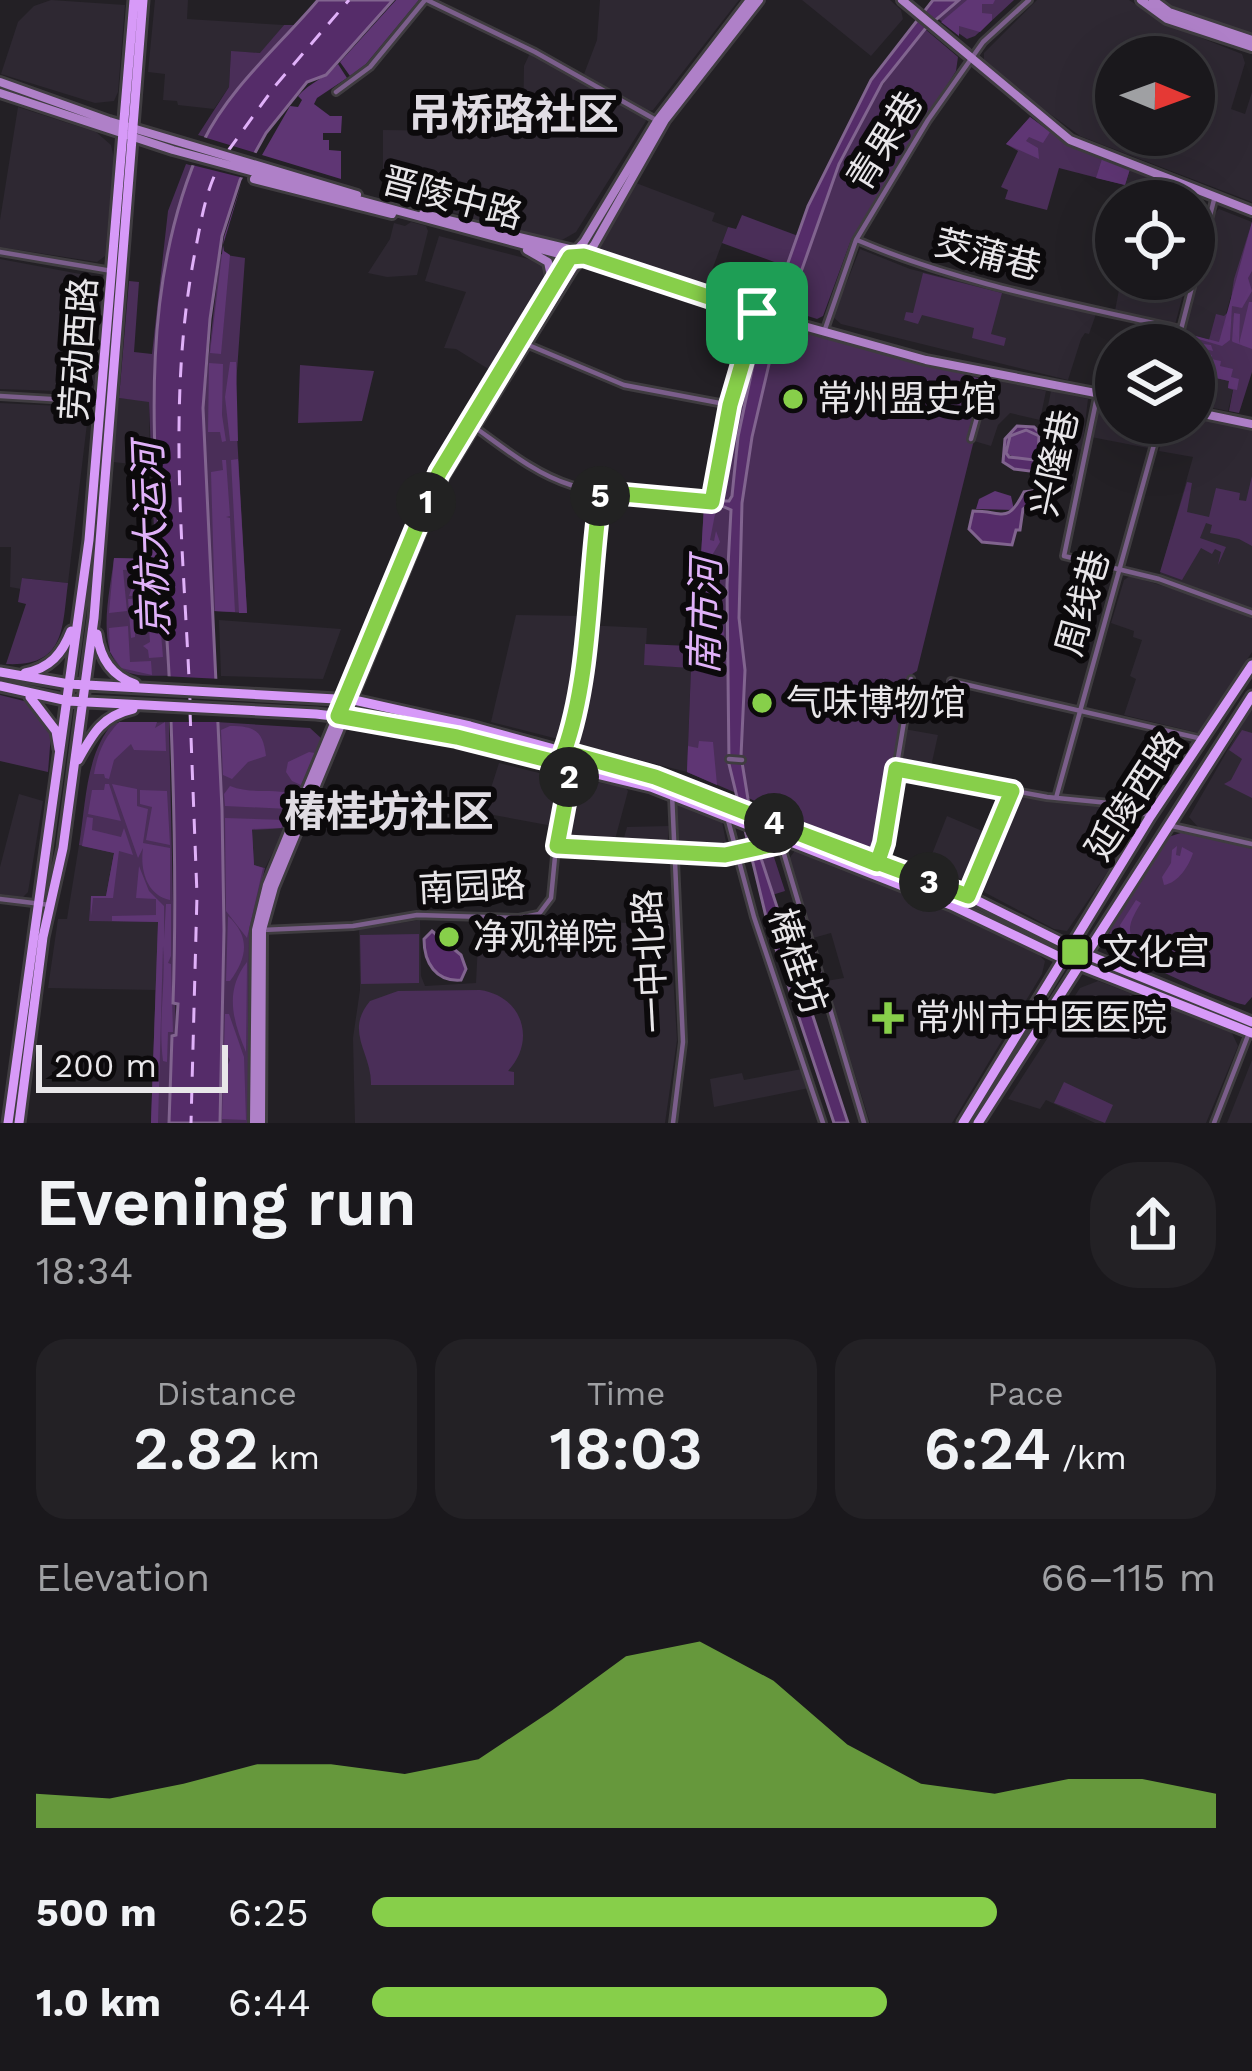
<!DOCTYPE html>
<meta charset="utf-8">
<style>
body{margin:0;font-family:"Work Sans","Noto Sans SC",sans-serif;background:#232125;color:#f1f3f6;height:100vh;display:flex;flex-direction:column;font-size:45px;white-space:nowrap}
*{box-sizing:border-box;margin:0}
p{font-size:39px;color:#9fa0a3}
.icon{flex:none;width:66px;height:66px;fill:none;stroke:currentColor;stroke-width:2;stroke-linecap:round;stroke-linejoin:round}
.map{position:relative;height:1123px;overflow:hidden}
.drawer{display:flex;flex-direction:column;background:#1a181c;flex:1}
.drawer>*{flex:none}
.needle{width:78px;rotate:91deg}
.buttons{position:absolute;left:1095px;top:36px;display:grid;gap:24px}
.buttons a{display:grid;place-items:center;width:120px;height:120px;border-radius:50%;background:#1a181c;box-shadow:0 12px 48px #0002,0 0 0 3px #38373b;font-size:60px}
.scale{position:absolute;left:36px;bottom:30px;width:192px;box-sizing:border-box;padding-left:12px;border:6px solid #e8e6e9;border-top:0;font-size:33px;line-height:42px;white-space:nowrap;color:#e8e6e9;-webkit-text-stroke:9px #0c0a0c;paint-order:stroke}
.pin{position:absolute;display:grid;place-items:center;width:102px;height:102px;color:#fff;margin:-51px;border-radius:24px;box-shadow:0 6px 18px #0006}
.km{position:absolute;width:60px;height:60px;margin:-30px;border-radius:50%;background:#222;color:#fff;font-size:33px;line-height:60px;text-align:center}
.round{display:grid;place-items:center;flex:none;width:126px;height:126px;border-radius:48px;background:#232125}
.head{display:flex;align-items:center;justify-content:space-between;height:204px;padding:0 36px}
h1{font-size:66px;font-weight:600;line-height:90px}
.stats{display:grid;grid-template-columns:repeat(3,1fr);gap:18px;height:204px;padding:12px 36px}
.stats div{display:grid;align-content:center;border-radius:30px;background:#232125;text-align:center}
.stats b{font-size:60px;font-weight:600}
.stats small{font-size:33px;font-weight:400}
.stats p{font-size:33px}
.chart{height:336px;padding:24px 36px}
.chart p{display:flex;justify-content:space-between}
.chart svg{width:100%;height:216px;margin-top:12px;fill:#87cf4a;opacity:.7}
ul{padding:0 36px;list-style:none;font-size:39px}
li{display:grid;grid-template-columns:192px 144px 1fr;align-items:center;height:90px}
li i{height:30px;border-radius:15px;background:#87cf4a}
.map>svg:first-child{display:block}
</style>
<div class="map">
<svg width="1252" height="1123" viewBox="0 0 1252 1123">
<rect width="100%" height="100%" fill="#232025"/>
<path fill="#2e2832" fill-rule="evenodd" d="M51 0 125 5 118 92 114 101 95 103 1 74 18 22 34 6Z
M155 0H188L187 19 284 25 261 53 231 52 229 87 214 109 178 105 177 101 163 100 165 74 148 72Z
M600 0H739L653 110 647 111 584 74 597 40Z
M802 0H890L901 10 903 19 871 56Z
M1037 0H1129L1166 24 1242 54 1245 63 1231 109 1245 114 1252 92V202L1080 136 984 65V53ZM1116 57H1194V135H1116Z
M1159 0H1252V36L1171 9Z
M530 53 644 116 646 121 576 232 562 240 521 233 383 191V130L523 132 524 66Z
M18 107 96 132 111 145 114 158 105 256 97 262 0 247V220Z
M1130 169 1197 197 1205 205 1194 253V201H1120Z
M636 183 715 213 712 221 728 227 705 289 608 259 601 252V243Z
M1219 209 1252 222 1218 342 1184 333 1214 214Z
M411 222 426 226 428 231 417 275 387 277 368 273 390 239 394 223 405 226Z
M439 236 536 261 547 268 536 297 490 370 456 349 444 348 466 292 425 281Z
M860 249 910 269 1096 314 1089 334 1085 333 1081 339 1068 380 841 324 833 317Z
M0 259 96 277 102 283 96 381 86 392 0 389Z
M1121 279H1187L1175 325 1115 311Z
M1194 373 1230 381 1233 389 1228 411 1194 404Z
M995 380 1046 391 1040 420 1010 413 998 425 991 446 974 441Z
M1051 391 1088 399 1082 450 1060 446 1064 423 1045 421Z
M119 398 149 401 150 466 113 462Z
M1099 401 1116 404V423H1154L1148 448 1091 437Z
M0 403 80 407 88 415 68 583 23 578 21 589 10 587 11 547H0Z
M1194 416 1252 429V609L1160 574 1193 457 1159 451 1165 423H1194Z
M1130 576 1216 602 1252 618V652L1199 733 1124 715 1136 679 1130 676 1142 640 1133 637 1134 631 1111 623 1124 580Z
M516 615 584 616V625L647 628 645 665 691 667 687 772 491 722Z
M219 620 341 629 323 679 221 676Z
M1252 708V840L1198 827 1189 817Z
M904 729 938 735 930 771 898 767Z
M499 763 559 778 553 826 483 813Z
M576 779 625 787 628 791 613 847 560 844 567 798Z
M19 794 43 801 28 892 23 897 0 894V867Z
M1016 796 1118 808 1138 819 1137 829 1067 931 1054 929 984 892 981 878Z
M677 801 717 816 722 822 727 847 719 853 674 851Z
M947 816 987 833 968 877 963 880 927 867Z
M669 826 667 849 622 845 627 827Z
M285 828 265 868 254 865 252 829Z
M79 845 114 852 106 896 90 920 158 922 156 990 48 988 58 919H67Z
M797 848 946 910 1035 951 1045 961 1042 974 952 1123H870L826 981 844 978 831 933 813 938 788 860Z
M420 920 421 976 425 986 476 983 479 922 511 925 544 921 571 928 597 927 598 922 670 924 677 1040 665 1123H355L353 1038 360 990 359 929Z
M1098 981 1231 1031 1238 1046 1206 1123H1095L1046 1100 1040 1109 1008 1099 1080 988Z
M1252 1060V1123H1227Z
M802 1069 809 1088 714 1107 710 1079 742 1073 744 1080Z"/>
<path fill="#4a2e58" d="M959 0H1014L975 36 967 39 937 18Z
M284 25H296L243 84 205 137 198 135 229 87 231 51 260 53Z
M925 29 958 57 956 71 851 240 823 316 817 319 786 309 799 271 722 243 728 227 736 229 742 215 809 240C837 163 871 90 925 29Z
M1030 117 1070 146 1130 169 1125 185 1059 168 1047 210 1005 199 1008 190 1001 187 1018 151 1006 144Z
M186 164 194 166C131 325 157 510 169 676 155 675 133 678 122 669 95 647 111 587 114 558L150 559 154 531 149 402 119 398 129 281 139 282 134 352 152 354 168 211Z
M1252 222V372L1239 413 1229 411 1233 390 1228 388 1229 381 1194 373V345H1181L1184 333 1209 340 1216 314 1224 316 1229 311 1234 279Z
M220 254 245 258 235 399 247 613 212 611 203 408Z
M923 273 1002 293 991 334 1006 338 1004 346 972 338 974 328 922 315 918 324 904 320 906 312 913 313Z
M764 321 986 380 969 437 974 440 917 671 909 676 877 853 687 772 691 668 644 665 645 644 689 646 691 640H696L704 506 718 503 733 406 756 327Z
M300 365 374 371 362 421 298 423Z
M1252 476V546L1239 539 1210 533 1212 525 1206 523 1200 538 1226 547 1218 565 1221 552 1215 549 1212 554 1201 548 1182 580 1160 572 1187 482 1192 483 1187 512 1209 517 1216 488 1240 493 1239 500 1246 501Z
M22 578 68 583C62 628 66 667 6 664L26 604 18 602Z
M0 695 28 702 51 734 48 772 0 761Z
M169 722 176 1036 172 1037 169 1123H151L158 922 89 921 91 896H106L114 853 79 845C86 805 85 755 113 723Z
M216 722 310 728 322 739 285 828 252 830 254 865 265 868 249 939 248 1123H220L224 930Z
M1242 730 1252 733V798L1224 784 1231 780 1242 759 1229 750Z
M1187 831 1252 846V997L1245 1005C1219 999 1118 956 1109 935L1111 926 1168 837Z
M771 848 785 891 772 895 759 852Z
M419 934V983L361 984 360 935Z
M480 990C522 996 537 1040 508 1071L514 1072V1085H371C372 1053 344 1032 370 1001L398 991Z
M1064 1082 1113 1105 1105 1123 1054 1103Z"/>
<path fill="#5f3674" d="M396 0H419L366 64 350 76 340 62Z
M967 0H995L993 4H982V13L992 14V20L980 32 959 26V36L941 22Z
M338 64 347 78 317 98 314 104 330 116H342L341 133H323V140H329V150L341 151V179L262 155 290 106 298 107 302 100 298 96C310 82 326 78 338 64Z
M1030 117 1050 132 1043 143 1029 137 1026 141 1038 148 1039 159 1006 144Z
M1102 159 1130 169 1125 185 1096 178Z
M242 182 223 245 224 251 230 255 221 354 210 353 224 237Z
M1252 222V271L1248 278 1252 291 1242 308 1232 306 1230 340 1222 346 1195 338 1196 343 1211 345 1213 351 1194 346V342H1181L1184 333 1219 342Z
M1249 302H1252V349L1233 342 1232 341 1234 313 1240 314 1239 344Z
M1194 350 1212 355 1211 359 1221 361 1220 366 1233 369 1231 377 1239 379 1237 390 1228 388 1229 381 1194 373V369L1213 368 1194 361Z
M230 362H236L238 441H230L225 397Z
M209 363 223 364 222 415 226 441 222 442 220 432H208Z
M1026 430 1039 436 1038 456 1024 460 1006 454 1010 436Z
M238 459 247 613H239L231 460Z
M222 460H226L230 516 226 517 230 518 235 612 215 611 211 472 223 470Z
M995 491 1011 496 1014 510 976 509 979 499Z
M704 506 716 509 710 540 714 541 716 531 720 542 708 562 714 589 712 598 698 606Z
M157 531V595L129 596 134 581 143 580 142 572 155 568 123 570 127 611 109 613 114 558 150 559 151 532Z
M158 597 163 657 149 658 148 650 143 646 150 642 149 628H135V637L131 638 128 599Z
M716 597 721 598 724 635 697 632 698 612 712 621 716 618 709 608Z
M128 626 130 662 151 661 152 675 121 668 110 652 109 628Z
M119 722H157L155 728 165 722 166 751 134 750 131 744 114 760 109 779 105 778 104 774H94C98 752 104 738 119 722Z
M230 726C255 726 263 731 266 756L248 762 232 779 223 775 221 730Z
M699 741 713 742 717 785 687 772 688 746 698 748Z
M309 752 315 753 301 785 292 781 286 772 288 762Z
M105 784H109L121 821 88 814 92 790H104Z
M112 784 137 789V806L148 809 143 843 170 848V900C146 895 140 869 143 848L138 858Z
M230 786C252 795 273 787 297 795L289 809 225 806 224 794Z
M140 790 167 791 170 845 146 840 152 807 140 804Z
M87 817 93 818 92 830 121 837 124 828 133 855 119 851 113 898H93L91 916V896H106L114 853 82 846Z
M225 818 286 820 281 828 252 829 254 865 263 868 247 938 226 911Z
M1177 846 1176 855 1180 856 1182 847 1193 853C1189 866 1178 883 1164 885L1162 877 1171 863 1172 850Z
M139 866 149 891 164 906V939L166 904H171V956L168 963 171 964 173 1032H168L167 1062 163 1061C158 1022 166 983 163 946L158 1123H151L158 922 112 921V916L156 915V899L136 898Z
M1136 900 1141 903C1117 940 1135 942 1167 956L1164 964 1123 942 1120 925Z
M228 916C251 937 247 958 230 981H226Z
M247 962 246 1052C233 1021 224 991 247 962Z
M225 1014H229L244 1057 246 1120 222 1119 223 1076 230 1060 224 1050Z"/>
<path fill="#552c69" stroke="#81648f" stroke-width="3" fill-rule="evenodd" d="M318 0H393L326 75 307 82 266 133 240 180 222 236 210 319 203 408 222 809 224 930 220 1123H169L172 1036 176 1035 178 1004 173 1003C177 894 174 783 169 674 160 499 127 307 203 142 229 88 280 45 318 0Z
M933 0H959L925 29 882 83 839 164 770 360 752 437 742 503 739 618 745 670 741 756 748 799 757 846 848 1123H834L768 925 729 764 727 585 731 510 722 506V501H729L732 496 738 437 755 356 808 206 871 80Z
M1017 426 1034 427 1045 438 1041 496 1023 509 1020 530H1016L1012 545 982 542 969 529 973 511C1004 511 1007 525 1024 492L1039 490 1038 472 1014 469 1003 462 1005 439ZM1026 430 1039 436 1038 456 1034 460 1009 457 1006 453 1010 436Z
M432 931 461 955 466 969 461 980C436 982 424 963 424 939Z"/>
<path fill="#232025" d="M200 136 259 154 244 178 188 164Z
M163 676 221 679 222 722H163Z"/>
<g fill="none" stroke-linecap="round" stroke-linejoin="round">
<path stroke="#e0b1f9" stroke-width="3" stroke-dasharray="15 12" stroke-linecap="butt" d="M228 151 275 86 349 0
M190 701C184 552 166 401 195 252 201 222 205 192 220 164
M190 711 197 895 191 1123"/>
<g stroke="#3f3c40" stroke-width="10">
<path id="street" d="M427 0 535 52 656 120
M336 92 370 67 425 0
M857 240C960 284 1071 304 1180 329
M0 252 112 271
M778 278 795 285
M1194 278 1215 196
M824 332 856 240 928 120 983 42 1029 0
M526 344 624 385 730 405
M1177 345 1194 279
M0 396 102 402
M1097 397 1064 556 1159 579 1252 613
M473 426C504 448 535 474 571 485 615 500 667 498 713 502L730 405 756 315
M971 439 989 375
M951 681 1198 738
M564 752 580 701 600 492
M729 759 742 760
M896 769 1047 797 1119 804 1149 816
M672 794 683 1042 673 1123
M1056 798 1160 423
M728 820 754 917 823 1123
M775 824 864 1123
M1172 826 1252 844
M557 846 725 855 780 843
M877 862 884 843 911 679
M968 896 1012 791
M0 899 50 905
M262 930 353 926 417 915 519 918 539 914 551 898 558 826 572 767
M1214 1123 1249 1033"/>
</g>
<g stroke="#3f3c40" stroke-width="14">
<path id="secondary" d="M902 0 1070 140 1252 211
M1141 0 1167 19 1252 47
M1153 0 1169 12 1252 40
M0 82 109 121 357 195
M0 93 173 150 570 257
M254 179 392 214
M423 214 578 251
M527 250 548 262 552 281
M585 256 757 313 926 360 1116 397
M1194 412 1252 424
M254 1123 256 930 267 885 438 473 563 265 584 242 657 121 750 0
M261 1123 262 930 274 887 444 476 573 268 594 245 665 120 759 0"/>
</g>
<g stroke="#3f3c40" stroke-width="15">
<path id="primary" d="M97 634C100 658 112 676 135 684
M0 672 69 684 354 700 470 726 638 772 968 896 1085 954 1252 1022
M25 673C50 668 62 654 71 631
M0 686 68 701 316 714 376 721 651 787 951 905 1064 959 1252 1033
M30 697 56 731 59 749
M78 760C93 733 102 716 133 709
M8 1123 89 540 134 0
M19 1123 43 937 63 848 94 618 143 0
M963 1123 1150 817 1252 665
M978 1123 1252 696"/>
</g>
<use href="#street" stroke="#7b5e8b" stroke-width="4.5"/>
<use href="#secondary" stroke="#af80c8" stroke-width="8"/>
<use href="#primary" stroke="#d79af8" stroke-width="9"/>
</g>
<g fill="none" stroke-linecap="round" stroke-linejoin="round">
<g stroke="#fff" stroke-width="24">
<path id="route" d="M757 313 584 256 570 257 439 473 338 716 457 737 572 766 557 846 725 855 780 843 775 824 968 896 1012 791 896 769 884 843 877 864 655 777 564 752C592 674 588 576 601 492L712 502 730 405 757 313"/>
</g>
<use href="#route" stroke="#87cf4a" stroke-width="15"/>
</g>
<g fill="#87cf4a" stroke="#0c0a0c" stroke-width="4.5">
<circle cx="793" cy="399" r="12"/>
<circle cx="762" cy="703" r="12"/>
<circle cx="449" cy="937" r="12"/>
<rect x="1060" y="937" width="30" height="30" rx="6"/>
<path d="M882 1000h12v12h12v12h-12v12h-12v-12h-12v-12h12z"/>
</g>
<g text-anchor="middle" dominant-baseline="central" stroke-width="12" stroke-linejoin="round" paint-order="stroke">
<g font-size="36" fill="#e8e6e9" stroke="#0c0a0c">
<text transform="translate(885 141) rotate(-58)">青果巷</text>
<text transform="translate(452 198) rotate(15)">晋陵中路</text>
<text transform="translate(988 255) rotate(14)">茭蒲巷</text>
<text transform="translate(79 349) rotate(-86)">劳动西路</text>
<text transform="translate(1055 463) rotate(-78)">兴隆巷</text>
<text transform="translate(1083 603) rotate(-74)">周线巷</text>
<text transform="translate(1134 796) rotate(-57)">延陵西路</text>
<text transform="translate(472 887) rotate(-3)">南园路</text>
<text transform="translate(651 961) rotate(-93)">一中北路</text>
<text transform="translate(798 961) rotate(71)">椿桂坊</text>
</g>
<g font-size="36" fill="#e8e6e9" stroke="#0c0a0c" text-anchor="start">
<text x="817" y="399">常州盟史馆</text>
<text x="786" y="703">气味博物馆</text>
<text x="473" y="937">净观禅院</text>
<text x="1102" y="952">文化宫</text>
<text x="915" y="1018">常州市中医医院</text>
</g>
<g font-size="39" font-style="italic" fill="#e0b1f9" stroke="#0c0a0c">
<text transform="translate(151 540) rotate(-92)">京杭大运河</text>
<text transform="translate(705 616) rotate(-89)">南市河</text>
</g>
<g font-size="42" font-weight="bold" fill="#e0dce3" stroke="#0c0a0c">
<text x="514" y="114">吊桥路社区</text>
<text x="389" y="811">椿桂坊社区</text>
</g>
</g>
</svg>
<div class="buttons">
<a><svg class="needle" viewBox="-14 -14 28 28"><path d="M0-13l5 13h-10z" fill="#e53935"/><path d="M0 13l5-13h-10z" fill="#9fa0a3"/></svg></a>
<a><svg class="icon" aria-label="locate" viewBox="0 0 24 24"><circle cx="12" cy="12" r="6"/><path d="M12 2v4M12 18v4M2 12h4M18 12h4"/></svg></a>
<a><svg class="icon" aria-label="layers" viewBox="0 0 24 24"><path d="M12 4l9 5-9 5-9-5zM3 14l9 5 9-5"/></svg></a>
</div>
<div class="scale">200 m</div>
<div class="pin" style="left:757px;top:313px;background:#1e9e55"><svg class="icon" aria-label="arrive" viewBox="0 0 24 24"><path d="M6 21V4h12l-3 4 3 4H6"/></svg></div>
<b class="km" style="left:426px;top:502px">1</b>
<b class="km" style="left:569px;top:777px">2</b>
<b class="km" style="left:929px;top:882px">3</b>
<b class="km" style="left:774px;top:823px">4</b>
<b class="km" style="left:600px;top:496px">5</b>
</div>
<section class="drawer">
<div class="head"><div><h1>Evening run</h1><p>18:34</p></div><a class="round"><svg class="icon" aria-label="share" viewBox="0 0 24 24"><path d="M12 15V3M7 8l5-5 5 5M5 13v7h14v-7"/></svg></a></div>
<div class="stats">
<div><p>Distance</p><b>2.82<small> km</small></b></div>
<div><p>Time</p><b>18:03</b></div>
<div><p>Pace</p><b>6:24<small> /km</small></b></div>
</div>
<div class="chart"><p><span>Elevation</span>66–115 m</p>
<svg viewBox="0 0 160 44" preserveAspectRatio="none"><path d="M0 44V37L10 38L20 35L30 31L40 31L50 33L60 30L70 20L80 9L90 6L100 14L110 27L120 35L130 37L140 34L150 34L160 37V44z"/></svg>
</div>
<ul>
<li><b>500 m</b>6:25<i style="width:74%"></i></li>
<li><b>1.0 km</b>6:44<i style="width:61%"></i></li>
</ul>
</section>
